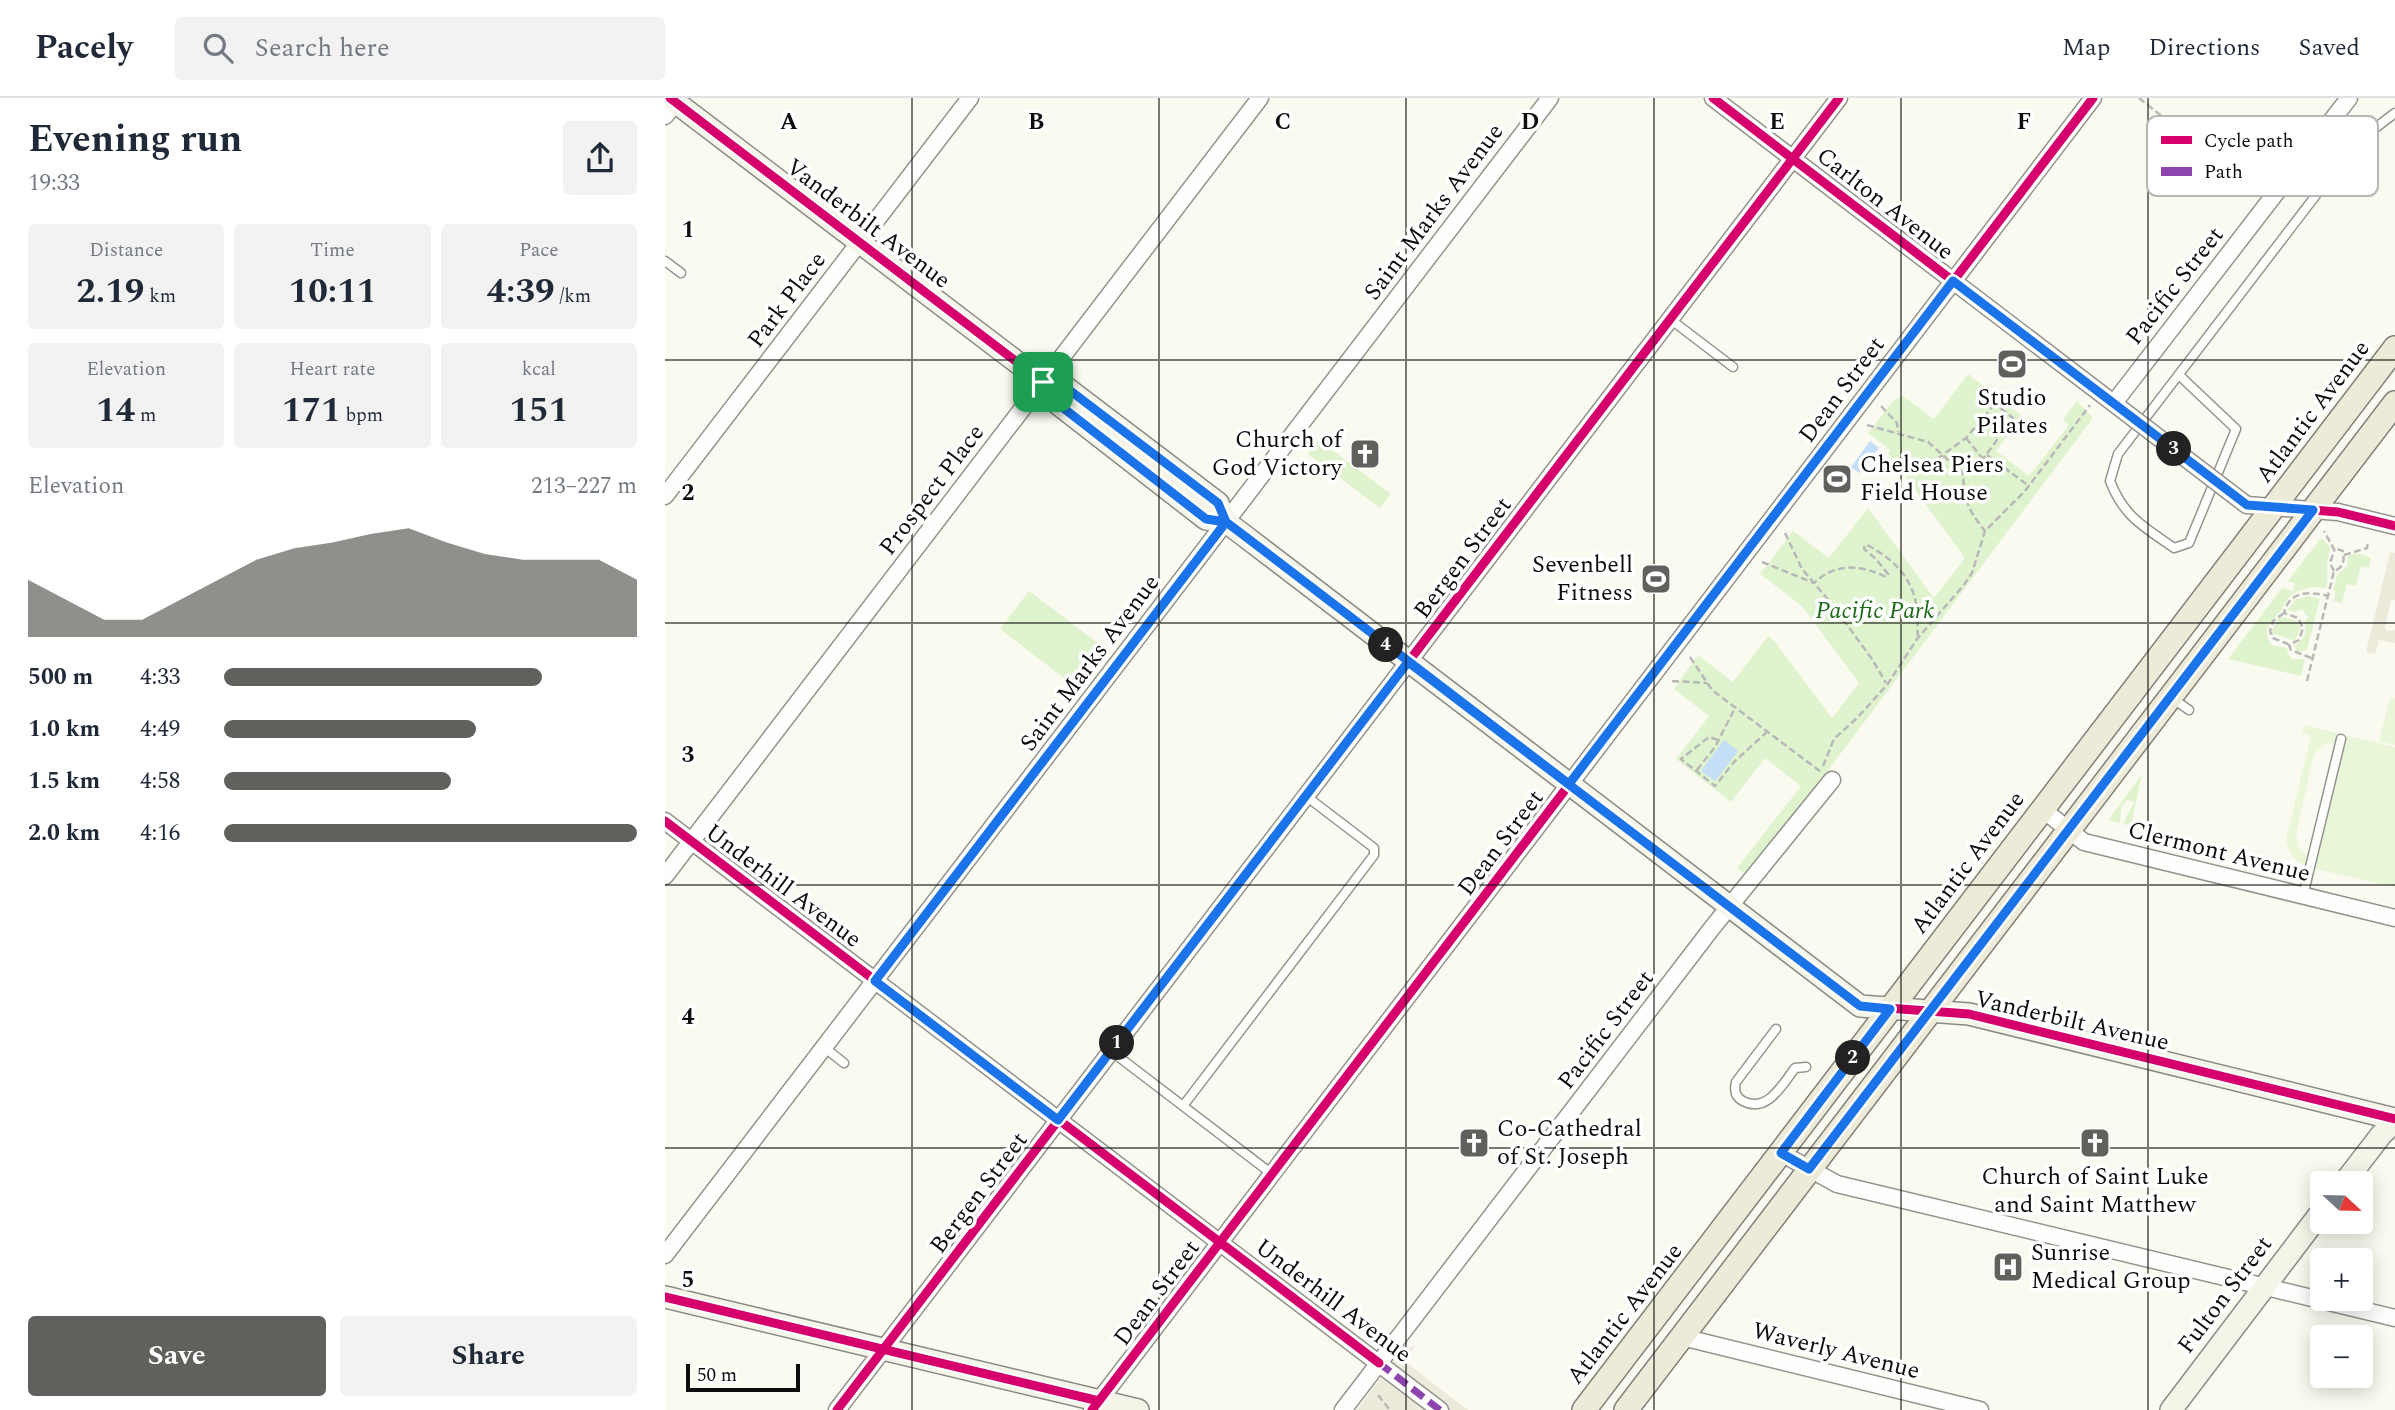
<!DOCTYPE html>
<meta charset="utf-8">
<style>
body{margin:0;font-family:Spectral,serif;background:#f2f2f3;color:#1f2937;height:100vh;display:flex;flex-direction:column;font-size:26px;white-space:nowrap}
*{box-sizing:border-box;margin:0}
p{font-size:23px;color:#747a83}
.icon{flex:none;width:38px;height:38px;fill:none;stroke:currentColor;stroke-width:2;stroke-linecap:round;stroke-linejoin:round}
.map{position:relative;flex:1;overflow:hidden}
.details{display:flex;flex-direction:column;background:#fff;width:665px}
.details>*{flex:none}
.needle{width:46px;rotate:112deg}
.tools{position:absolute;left:1645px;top:1073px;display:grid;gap:14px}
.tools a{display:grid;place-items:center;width:63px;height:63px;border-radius:7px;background:#fff;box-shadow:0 4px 18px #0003;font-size:35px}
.scale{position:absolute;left:21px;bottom:18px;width:114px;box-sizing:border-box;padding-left:7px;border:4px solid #0d0d0d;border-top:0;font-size:19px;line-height:24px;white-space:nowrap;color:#0d0d0d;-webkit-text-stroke:5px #fff;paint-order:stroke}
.pin{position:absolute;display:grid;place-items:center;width:60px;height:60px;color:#fff;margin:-30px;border-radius:14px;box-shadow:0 4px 10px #0006}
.km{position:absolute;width:35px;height:35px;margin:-18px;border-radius:50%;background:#222;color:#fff;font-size:19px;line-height:35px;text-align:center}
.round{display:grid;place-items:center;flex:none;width:74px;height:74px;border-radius:7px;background:#f2f2f3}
.overview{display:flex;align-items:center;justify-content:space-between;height:119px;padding:0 28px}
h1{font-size:38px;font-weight:700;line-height:52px}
.metrics{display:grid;grid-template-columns:repeat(3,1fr);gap:10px;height:119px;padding:7px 28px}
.metrics div{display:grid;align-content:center;border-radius:7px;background:#f2f2f3;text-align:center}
.metrics b{font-size:35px;font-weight:700}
.metrics small{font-size:19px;font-weight:400}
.metrics p{font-size:19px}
.chart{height:196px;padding:14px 28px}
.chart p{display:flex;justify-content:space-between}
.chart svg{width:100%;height:126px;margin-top:7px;fill:#60605c;opacity:.7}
.action{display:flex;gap:14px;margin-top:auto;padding:14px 28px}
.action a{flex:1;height:80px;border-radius:7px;background:#60605c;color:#fff;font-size:28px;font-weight:700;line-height:80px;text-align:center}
.action a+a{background:#f2f2f3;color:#1f2937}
ul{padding:0 28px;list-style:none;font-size:23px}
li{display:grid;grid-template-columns:112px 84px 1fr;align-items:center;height:52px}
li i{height:18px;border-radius:9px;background:#60605c}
header{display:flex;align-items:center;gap:42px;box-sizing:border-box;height:98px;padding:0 35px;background:#fff;border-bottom:2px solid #e0e1e3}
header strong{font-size:33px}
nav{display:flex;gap:38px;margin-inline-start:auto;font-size:24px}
.search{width:490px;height:63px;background:#f2f2f3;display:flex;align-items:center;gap:18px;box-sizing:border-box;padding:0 24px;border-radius:7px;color:#747a83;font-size:26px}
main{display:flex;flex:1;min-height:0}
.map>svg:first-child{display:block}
</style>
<header>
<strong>Pacely</strong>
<div class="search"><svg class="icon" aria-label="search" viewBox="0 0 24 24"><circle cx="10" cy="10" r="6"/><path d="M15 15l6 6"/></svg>Search here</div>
<nav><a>Map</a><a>Directions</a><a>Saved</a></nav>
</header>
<main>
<section class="details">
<div class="overview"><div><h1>Evening run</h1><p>19:33</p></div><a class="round"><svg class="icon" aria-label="share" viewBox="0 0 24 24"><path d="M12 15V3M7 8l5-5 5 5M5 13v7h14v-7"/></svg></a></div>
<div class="metrics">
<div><p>Distance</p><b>2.19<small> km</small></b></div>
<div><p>Time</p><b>10:11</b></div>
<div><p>Pace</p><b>4:39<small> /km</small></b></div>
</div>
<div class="metrics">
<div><p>Elevation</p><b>14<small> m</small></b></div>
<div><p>Heart rate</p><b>171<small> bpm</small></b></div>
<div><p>kcal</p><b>151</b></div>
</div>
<div class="chart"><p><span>Elevation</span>213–227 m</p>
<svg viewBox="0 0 160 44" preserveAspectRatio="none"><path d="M0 44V24L10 31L20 38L30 38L40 31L50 24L60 17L70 13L80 11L90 8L100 6L110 11L120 15L130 17L140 17L150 17L160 24V44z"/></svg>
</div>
<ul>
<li><b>500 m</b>4:33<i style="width:77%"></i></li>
<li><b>1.0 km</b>4:49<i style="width:61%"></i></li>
<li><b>1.5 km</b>4:58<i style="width:55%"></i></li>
<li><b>2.0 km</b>4:16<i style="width:100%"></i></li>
</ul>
<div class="action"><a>Save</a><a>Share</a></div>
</section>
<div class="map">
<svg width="1730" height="1312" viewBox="0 0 1730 1312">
<rect width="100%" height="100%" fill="#fbfaf0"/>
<path fill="#dff3ce" d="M1303 276 1357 318 1331 353 1364 378 1404 327 1398 321 1412 303 1428 320 1164 671 1081 776 1072 770 1136 688 1100 660 1066 704 1011 661 1044 618 1009 591 1033 557 1068 584 1103 538 1110 544 1167 620 1194 585 1137 508 1095 476 1128 433 1164 460 1203 410 1269 500 1300 460 1223 355 1225 352 1203 335 1229 302 1238 298 1269 321Z
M654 342 726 396 715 410 643 356Z
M1655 441 1659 442 1666 451C1659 464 1665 476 1661 490 1647 488 1629 490 1621 504 1619 506 1617 512 1615 514 1606 523 1596 533 1607 547L1622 550 1623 555 1627 561H1640L1636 578 1563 561 1617 490 1628 493 1630 485 1623 483Z
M1693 455 1706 460 1704 470 1696 468 1691 488 1682 486 1677 505 1668 503 1671 493 1668 492 1672 477 1682 468 1683 458Z
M364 493 438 549 408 587 335 531Z
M1645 498 1655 501 1642 552 1633 554 1629 548C1638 543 1643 535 1639 525L1643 519 1637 511 1630 514 1622 512 1631 501Z
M1614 518 1635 524 1634 528 1636 529 1630 543 1606 535Z
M1477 676 1466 727 1458 726 1469 704 1462 702 1456 709 1455 725 1443 722Z"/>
<path fill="#eaf6d8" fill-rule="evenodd" d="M1725 600 1730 601V647L1714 643Z
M1639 627 1730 649V789L1642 769C1630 763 1623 754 1621 741L1646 638 1637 635ZM1672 644 1644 759 1634 750 1631 736 1649 657 1659 647Z"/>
<path fill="#eceadb" d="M1725 454 1730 455V502L1726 503 1720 529 1722 533 1730 532V545L1714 542 1710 556 1701 554Z
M751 1247 739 1263 803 1312H692L735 1254Z"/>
<path fill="#c4def8" d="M1205 343 1214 350 1194 375 1186 369Z
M1059 642 1073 653 1050 683 1036 673Z"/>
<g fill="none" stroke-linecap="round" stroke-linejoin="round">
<g stroke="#94948f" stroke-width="11">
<path id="lane" d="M0 163 16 175
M1005 221 1068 269
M1514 277 1571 331 1524 445 1509 450C1478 428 1459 419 1445 383L1453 356 1674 67 1705 34 1730 15
M1507 600 1524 612
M1638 798 1676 641
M1111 931 1071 984C1069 992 1070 999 1078 1003 1102 1016 1118 986 1130 970L1141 969
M160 950 179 965
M446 953 607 1076
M518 1008 709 757V750L641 698"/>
</g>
<g stroke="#94948f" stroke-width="19">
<path id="street" d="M1048 0 1468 320
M0 18 14 0
M1449 305 1684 0
M0 398 305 0
M1579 405 1582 407 1673 414 1730 428
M1377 711 1419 744 1730 820
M0 723 775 1312
M0 778 595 0
M1116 1055 1172 1086 1730 1220
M0 1157 885 0
M1017 1239 1315 1312
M172 1312 1174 0
M427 1312 1428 0
M678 1312 1047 830 1167 682"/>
</g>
<g stroke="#8b8a86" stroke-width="24">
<path id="secondary" d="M5 0 378 284 388 302 541 421 561 424
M378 284 399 288 553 405 561 424 577 436 1195 908 1304 916 1730 1021
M1679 1085 1716 1037 1730 1023
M0 1199 473 1312
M1506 1312 1657 1113"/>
</g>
<g stroke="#81817c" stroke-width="26">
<path id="primary" d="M919 1312 1730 250
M961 1312 1730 305"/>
</g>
<path stroke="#b8b8b6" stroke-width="2.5" stroke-dasharray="7 3.5" stroke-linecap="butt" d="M1474 0 1509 28
M1216 308 1232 325 1233 334
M1202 327 1263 344 1298 375C1299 402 1303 412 1320 433
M1301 340 1318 361
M1322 357 1364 388
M1272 361 1301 340 1335 300
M1298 375 1318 361 1348 320 1330 306
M1335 376 1340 370
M1120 435 1137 471 1166 505 1207 561 1221 585
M1679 457 1702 450 1703 443
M1097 464 1149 485C1171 464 1196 467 1221 479L1223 476 1211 461 1199 451 1200 447 1204 448C1230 462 1248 481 1252 511 1253 520 1252 530 1253 539
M1669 473 1665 465 1669 453
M1619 515 1608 523 1605 533 1608 540 1623 546
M1025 559 1047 592 1156 674
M1646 560 1626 552 1624 547 1634 542 1638 530 1633 520 1619 515C1624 493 1644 493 1663 498
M1007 583 1042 585
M1642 583 1669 473C1678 471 1680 461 1678 453L1672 451 1670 453 1659 433
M1053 642 1044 639 1016 661 1050 688 1069 664 1102 634
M1158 668 1169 641 1192 620 1222 587 1252 541 1298 488 1307 475 1320 433 1360 393 1425 307
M1032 672 1050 649 1070 610
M713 1297 725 1312"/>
<use href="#lane" stroke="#fefefd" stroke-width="8"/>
<use href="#street" stroke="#fefefd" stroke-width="16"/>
<use href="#secondary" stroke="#f4f5e8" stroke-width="21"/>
<use href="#primary" stroke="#edebd7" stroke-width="23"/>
<g stroke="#94948f" stroke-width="19" stroke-linecap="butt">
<path id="street-bridge" d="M1468 320 1579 405"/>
</g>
<use href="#street-bridge" stroke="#fefefd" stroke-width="16"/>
<path stroke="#8e44ad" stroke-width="7" stroke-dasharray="14 7" stroke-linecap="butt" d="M714 1265 775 1312"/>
<g stroke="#fff" stroke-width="13">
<path id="cycleway" d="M5 0 378 284 388 302 541 421 561 424
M1048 0 1582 407 1673 414 1730 428
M378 284 399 288 553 405 561 424 577 436 1195 908 1304 916 1730 1021
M0 723 714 1265
M0 1199 434 1303
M172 1312 1174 0
M427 1312 1428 0"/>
</g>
<use href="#cycleway" stroke="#d6006c" stroke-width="9"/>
</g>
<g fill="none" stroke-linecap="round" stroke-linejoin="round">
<g stroke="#fff" stroke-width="14">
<path id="route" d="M378 284 388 302 541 421 561 424 210 883 393 1022 743 564 1195 908 1225 911 1116 1055 1144 1071 1648 412 1582 407 1288 183 904 686 577 436 561 424 553 405 399 288 378 284"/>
</g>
<use href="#route" stroke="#1a73e8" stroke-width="9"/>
</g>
<path fill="none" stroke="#0d0d0d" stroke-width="2" stroke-opacity="0.55" d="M247 0V1312M494 0V1312M741 0V1312M989 0V1312M1236 0V1312M1483 0V1312M0 262H1730M0 525H1730M0 787H1730M0 1050H1730"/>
<defs>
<g id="stadium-square" transform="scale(1.575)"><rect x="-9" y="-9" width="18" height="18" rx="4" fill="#60605c" stroke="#fff"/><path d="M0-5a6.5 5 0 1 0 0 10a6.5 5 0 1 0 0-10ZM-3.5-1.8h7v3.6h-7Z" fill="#fff"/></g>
<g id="church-square" transform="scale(1.575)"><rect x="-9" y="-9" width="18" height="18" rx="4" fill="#60605c" stroke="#fff"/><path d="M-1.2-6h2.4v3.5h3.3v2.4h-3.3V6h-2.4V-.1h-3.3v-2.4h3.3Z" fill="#fff"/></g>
<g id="hospital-square" transform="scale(1.575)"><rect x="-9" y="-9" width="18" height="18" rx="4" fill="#60605c" stroke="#fff"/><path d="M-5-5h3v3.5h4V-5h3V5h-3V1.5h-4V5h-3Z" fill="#fff"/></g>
</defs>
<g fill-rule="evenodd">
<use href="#stadium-square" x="1347" y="266"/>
<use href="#church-square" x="700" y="356"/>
<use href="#stadium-square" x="1172" y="381"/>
<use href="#stadium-square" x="991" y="481"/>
<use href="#church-square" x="809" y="1045"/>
<use href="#church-square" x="1430" y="1045"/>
<use href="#hospital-square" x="1343" y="1169"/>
</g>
<g text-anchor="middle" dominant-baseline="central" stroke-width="7" stroke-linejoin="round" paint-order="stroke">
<g font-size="24" fill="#0d0d0d" stroke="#fff">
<text transform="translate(1220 106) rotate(38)">Carlton Avenue</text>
<text transform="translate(769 114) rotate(-53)">Saint Marks Avenue</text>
<text transform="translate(203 126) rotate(37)">Vanderbilt Avenue</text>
<text transform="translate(1510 188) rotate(-52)">Pacific Street</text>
<text transform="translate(122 202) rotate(-53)">Park Place</text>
<text transform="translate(1177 292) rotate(-53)">Dean Street</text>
<text transform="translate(1648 314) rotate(-53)">Atlantic Avenue</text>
<text transform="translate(267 392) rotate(-53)">Prospect Place</text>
<text transform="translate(798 460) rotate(-53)">Bergen Street</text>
<text transform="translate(425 565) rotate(-53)">Saint Marks Avenue</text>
<text transform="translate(836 745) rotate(-53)">Dean Street</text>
<text transform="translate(1554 754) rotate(14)">Clermont Avenue</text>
<text transform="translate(1303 765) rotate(-53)">Atlantic Avenue</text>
<text transform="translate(118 788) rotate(37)">Underhill Avenue</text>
<text transform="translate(1407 923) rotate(13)">Vanderbilt Avenue</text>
<text transform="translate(941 932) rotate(-53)">Pacific Street</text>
<text transform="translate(314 1095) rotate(-53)">Bergen Street</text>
<text transform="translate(492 1195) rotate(-53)">Dean Street</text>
<text transform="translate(1560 1197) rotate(-53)">Fulton Street</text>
<text transform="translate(668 1203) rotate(37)">Underhill Avenue</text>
<text transform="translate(960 1216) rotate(-52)">Atlantic Avenue</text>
<text transform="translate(1171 1253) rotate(14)">Waverly Avenue</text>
</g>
<g font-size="24" fill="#0d0d0d" stroke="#fff" text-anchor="start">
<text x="1347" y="300" text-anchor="middle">Studio<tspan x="1347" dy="28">Pilates</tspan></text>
<text x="677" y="342" text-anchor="end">Church of<tspan x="677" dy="28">God Victory</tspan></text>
<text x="1195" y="367">Chelsea Piers<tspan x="1195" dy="28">Field House</tspan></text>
<text x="968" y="467" text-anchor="end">Sevenbell<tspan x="968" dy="28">Fitness</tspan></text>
<text x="832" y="1031">Co-Cathedral<tspan x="832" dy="28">of St. Joseph</tspan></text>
<text x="1430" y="1079" text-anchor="middle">Church of Saint Luke<tspan x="1430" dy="28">and Saint Matthew</tspan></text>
<text x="1366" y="1155">Sunrise<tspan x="1366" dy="28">Medical Group</tspan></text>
</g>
<g font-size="24" font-style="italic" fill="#1c6a17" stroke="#fff">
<text x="1210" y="513">Pacific Park</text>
</g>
</g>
<rect x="1482" y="18" width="231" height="80" rx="10" fill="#fff" stroke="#b6b6b6" stroke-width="2"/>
<rect x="1496" y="38" width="31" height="8" fill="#d6006c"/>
<rect x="1496" y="69" width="31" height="9" fill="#8e44ad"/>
<g font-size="19" fill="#0d0d0d">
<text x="1539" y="49">Cycle path</text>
<text x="1539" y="80">Path</text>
</g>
<g font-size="23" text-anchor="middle" font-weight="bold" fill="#0d0d0d" stroke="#fff" stroke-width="7" stroke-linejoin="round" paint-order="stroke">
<text x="124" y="31">A</text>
<text x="371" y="31">B</text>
<text x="618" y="31">C</text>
<text x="865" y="31">D</text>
<text x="1112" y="31">E</text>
<text x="1359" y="31">F</text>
<text x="23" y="139">1</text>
<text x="23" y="402">2</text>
<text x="23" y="664">3</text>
<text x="23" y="926">4</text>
<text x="23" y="1189">5</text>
</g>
</svg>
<div class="tools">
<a><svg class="needle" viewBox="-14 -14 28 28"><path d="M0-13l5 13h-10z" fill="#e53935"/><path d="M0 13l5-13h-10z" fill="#747a83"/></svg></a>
<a>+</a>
<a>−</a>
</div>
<div class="scale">50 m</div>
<div class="pin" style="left:378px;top:284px;background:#1e9e55"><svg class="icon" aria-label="arrive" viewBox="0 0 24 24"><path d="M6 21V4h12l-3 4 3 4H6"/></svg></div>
<b class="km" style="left:452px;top:945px">1</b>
<b class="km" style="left:1188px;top:960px">2</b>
<b class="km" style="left:1509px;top:351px">3</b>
<b class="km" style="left:721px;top:547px">4</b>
</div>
</main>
